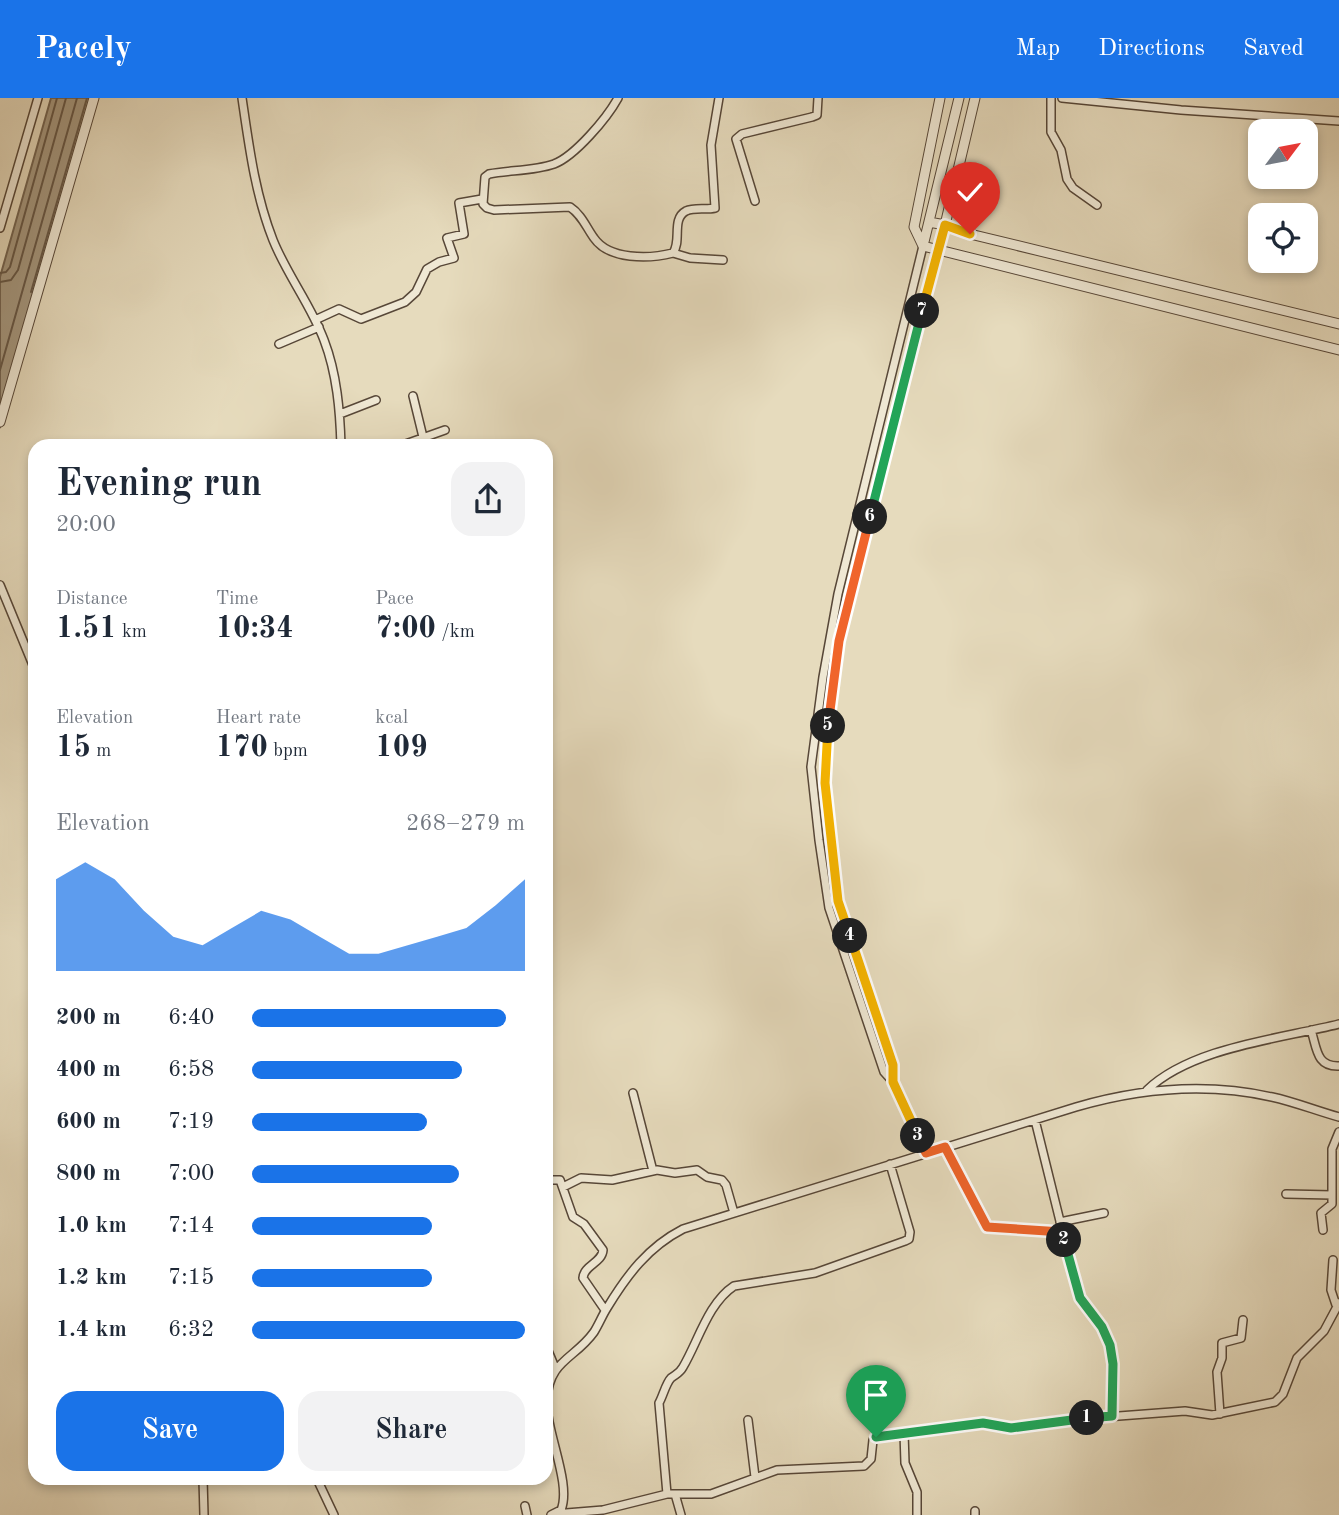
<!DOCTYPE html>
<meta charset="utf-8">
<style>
body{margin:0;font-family:"Old Standard TT",serif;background:#f2f2f3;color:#1f2937;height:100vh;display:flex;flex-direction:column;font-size:26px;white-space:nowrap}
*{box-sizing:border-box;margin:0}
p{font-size:23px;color:#747a83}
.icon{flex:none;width:38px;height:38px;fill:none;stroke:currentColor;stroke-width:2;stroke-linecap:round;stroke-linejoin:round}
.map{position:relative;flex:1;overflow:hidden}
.drawer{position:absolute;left:28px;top:341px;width:525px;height:1046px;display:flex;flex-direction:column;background:#fff;border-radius:21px;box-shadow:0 4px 10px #0003}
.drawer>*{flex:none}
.needle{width:46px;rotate:58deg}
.controls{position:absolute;left:1248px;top:21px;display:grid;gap:14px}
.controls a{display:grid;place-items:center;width:70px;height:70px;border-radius:14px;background:#fff;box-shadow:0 4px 10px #0003;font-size:35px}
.pin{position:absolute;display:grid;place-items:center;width:60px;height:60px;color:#fff;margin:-72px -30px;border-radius:50% 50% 50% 0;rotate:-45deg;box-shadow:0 0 7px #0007}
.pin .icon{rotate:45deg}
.km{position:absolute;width:35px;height:35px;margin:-18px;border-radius:50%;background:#222;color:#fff;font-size:19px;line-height:35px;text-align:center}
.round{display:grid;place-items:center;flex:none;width:74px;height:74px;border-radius:21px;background:#f2f2f3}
.summary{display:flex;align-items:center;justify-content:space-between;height:119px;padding:0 28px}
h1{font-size:38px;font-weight:800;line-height:52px}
.stats{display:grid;grid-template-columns:repeat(3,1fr);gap:10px;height:119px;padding:7px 28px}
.stats div{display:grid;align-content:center}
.stats b{font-size:30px;font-weight:800}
.stats small{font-size:19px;font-weight:400}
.stats p{font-size:19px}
.chart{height:196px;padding:14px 28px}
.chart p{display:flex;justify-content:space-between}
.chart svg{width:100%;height:126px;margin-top:7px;fill:#1a73e8;opacity:.7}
.button{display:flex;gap:14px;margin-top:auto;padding:14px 28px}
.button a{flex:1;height:80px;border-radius:21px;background:#1a73e8;color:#fff;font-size:28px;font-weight:800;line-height:80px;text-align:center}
.button a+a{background:#f2f2f3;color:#1f2937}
ul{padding:0 28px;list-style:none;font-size:23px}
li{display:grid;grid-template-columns:112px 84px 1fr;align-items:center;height:52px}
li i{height:18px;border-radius:9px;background:#1a73e8}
header{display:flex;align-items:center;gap:42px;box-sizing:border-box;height:98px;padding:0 35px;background:#1a73e8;color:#fff}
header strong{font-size:33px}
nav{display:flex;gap:38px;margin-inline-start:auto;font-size:24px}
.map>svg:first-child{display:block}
</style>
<header>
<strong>Pacely</strong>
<nav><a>Map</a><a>Directions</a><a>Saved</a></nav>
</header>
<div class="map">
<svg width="1339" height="1417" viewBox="0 0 1339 1417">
<rect width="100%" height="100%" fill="#e6dbbd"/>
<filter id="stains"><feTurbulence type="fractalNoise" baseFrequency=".00286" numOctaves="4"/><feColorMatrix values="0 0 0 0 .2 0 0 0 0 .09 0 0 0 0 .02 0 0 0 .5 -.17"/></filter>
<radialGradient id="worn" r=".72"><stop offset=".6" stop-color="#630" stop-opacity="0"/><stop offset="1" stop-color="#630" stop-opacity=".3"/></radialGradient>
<path fill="#a59880" stroke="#736451" stroke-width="2" d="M51 0H94L0 330V179Z"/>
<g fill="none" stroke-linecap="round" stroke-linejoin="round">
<path stroke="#665746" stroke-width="2" d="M0 175 6 174 10 169 57 0
M0 184 11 182 18 172 66 0
M31 194 87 0
M0 272 77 0"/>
<g stroke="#574738" stroke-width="10">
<path id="minor" d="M242 0C249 48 255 96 273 142 287 177 311 207 324 242 337 276 340 313 341 348
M618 0C607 20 575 58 554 66 534 73 510 72 489 76L485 79 483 106 487 110 494 112 570 109C582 117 586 129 594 140 609 162 649 161 673 155 682 143 671 121 686 113 694 109 706 112 715 110L711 47 719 0
M1051 0V34L1061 52 1067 81 1073 90 1097 107
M1062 0 1181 12 1339 23
M755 103 736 41 742 36 812 19 817 17 818 0
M0 130 38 0
M923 148 838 496 823 579 811 669 819 742 829 810 884 974 893 984 926 1055
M673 155 690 160 723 162
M315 222 339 211 361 221 405 204 416 194 427 171 439 164 454 160 447 140 464 136 459 105 482 101
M279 246 319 229
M413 298 423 339
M340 316 376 302
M400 348 445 332
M0 487 35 572
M1311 932C1317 950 1316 969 1339 968
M893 984V967L838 803 825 685 827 637 839 543 849 499 938 151
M1147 992C1192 949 1280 941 1339 926
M633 995 653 1073
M1035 1022 1077 1192C1084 1208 1097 1219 1105 1234 1118 1258 1112 1292 1112 1318
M945 1049 987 1129 1062 1134
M546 1082H560L573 1119 584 1126 603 1152C602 1165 584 1167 583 1180L605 1212
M563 1089 581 1080 612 1082 657 1072 675 1075 697 1072 707 1079 722 1082 726 1087 734 1115
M1286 1096 1332 1097
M1060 1124 1104 1115
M1323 1132 1321 1115 1332 1106V1051L1339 1034
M1333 1162 1331 1192 1336 1207
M546 1248 556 1272
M1220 1316 1217 1274 1222 1260V1245L1241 1240 1243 1222
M748 1322 755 1379
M904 1335 905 1365 917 1394V1417
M203 1381 204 1417
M317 1381 334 1417
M667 1396 659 1305C663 1298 666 1285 671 1280 676 1276 680 1275 683 1269 698 1244 708 1205 734 1188L815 1175 905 1143 909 1141 910 1134 890 1066
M675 1396 681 1417
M525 1408 527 1417
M975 1413V1417
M554 1416 603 1412 667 1396H711L777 1372 864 1368 871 1361 873 1342 882 1338 983 1325 1011 1330 1053 1323 1185 1313 1212 1317 1275 1304 1283 1296 1297 1260 1324 1233 1339 1205
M551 1417 561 1412C572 1385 545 1333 547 1301 549 1262 575 1261 594 1234 599 1226 602 1218 607 1210 627 1177 648 1149 683 1131L1076 1009C1141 990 1205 984 1272 999 1295 1004 1317 1013 1339 1019"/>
</g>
<g stroke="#574738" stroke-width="11">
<path id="tertiary" d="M959 0 923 148 1339 252
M975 0 945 127 970 136 1339 226
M929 124 945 127 938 151
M923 148 914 129 940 0
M0 324 94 0"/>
</g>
<use href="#minor" stroke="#efe8d4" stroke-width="7"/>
<use href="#tertiary" stroke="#efe8d4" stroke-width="9"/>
</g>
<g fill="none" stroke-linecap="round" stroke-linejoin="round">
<g stroke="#fff" stroke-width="14">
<path id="split-1" d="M876 1339 983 1325 1011 1330 1087 1320"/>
</g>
<g stroke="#fff" stroke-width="14">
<path id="split-2" d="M1064 1142 1080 1200 1102 1229 1110 1247 1113 1266 1112 1318 1087 1320"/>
</g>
<g stroke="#fff" stroke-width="14">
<path id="split-3" d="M918 1038 926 1055 945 1049 987 1129 1062 1134 1064 1142"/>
</g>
<g stroke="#fff" stroke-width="14">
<path id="split-4" d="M850 838 893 967V984L918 1038"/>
</g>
<g stroke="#fff" stroke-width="14">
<path id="split-5" d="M828 628 825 685 838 803 850 838"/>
</g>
<g stroke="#fff" stroke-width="14">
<path id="split-6" d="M828 628 839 543 870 419"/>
</g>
<g stroke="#fff" stroke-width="14">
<path id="split-7" d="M870 419 922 213"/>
</g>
<g stroke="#fff" stroke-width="14">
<path id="split-8" d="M922 213 945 127 970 136"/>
</g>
<use href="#split-1" stroke="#22a559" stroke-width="9"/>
<use href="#split-2" stroke="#22a559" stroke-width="9"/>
<use href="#split-3" stroke="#f0652b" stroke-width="9"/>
<use href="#split-4" stroke="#f5b400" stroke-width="9"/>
<use href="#split-5" stroke="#f5b400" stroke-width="9"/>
<use href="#split-6" stroke="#f0652b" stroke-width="9"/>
<use href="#split-7" stroke="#22a559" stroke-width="9"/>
<use href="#split-8" stroke="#f5b400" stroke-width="9"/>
</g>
<rect width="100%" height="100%" filter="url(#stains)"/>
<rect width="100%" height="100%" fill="url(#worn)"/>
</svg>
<div class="controls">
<a><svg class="needle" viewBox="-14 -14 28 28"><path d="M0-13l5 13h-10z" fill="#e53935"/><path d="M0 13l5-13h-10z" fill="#747a83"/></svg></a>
<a><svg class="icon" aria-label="locate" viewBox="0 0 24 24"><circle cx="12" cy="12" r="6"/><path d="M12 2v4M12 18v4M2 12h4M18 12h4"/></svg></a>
</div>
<div class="pin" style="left:876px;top:1339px;background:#1e9e55"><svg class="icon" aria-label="arrive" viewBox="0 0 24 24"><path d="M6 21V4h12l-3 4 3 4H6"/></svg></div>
<div class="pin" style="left:970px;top:136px;background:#d93025"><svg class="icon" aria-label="check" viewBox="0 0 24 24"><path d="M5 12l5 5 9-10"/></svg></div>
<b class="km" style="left:1087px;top:1320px">1</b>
<b class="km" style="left:1064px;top:1142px">2</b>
<b class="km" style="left:918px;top:1038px">3</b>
<b class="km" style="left:850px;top:838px">4</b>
<b class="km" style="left:828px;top:628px">5</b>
<b class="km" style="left:870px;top:419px">6</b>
<b class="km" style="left:922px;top:213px">7</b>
<section class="drawer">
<div class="summary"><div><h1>Evening run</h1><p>20:00</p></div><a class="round"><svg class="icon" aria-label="share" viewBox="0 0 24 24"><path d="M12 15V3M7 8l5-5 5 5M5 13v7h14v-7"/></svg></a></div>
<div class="stats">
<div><p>Distance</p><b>1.51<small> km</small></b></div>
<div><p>Time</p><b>10:34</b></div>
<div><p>Pace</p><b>7:00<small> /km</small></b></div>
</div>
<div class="stats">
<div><p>Elevation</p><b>15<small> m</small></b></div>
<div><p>Heart rate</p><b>170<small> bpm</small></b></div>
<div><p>kcal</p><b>109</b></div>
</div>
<div class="chart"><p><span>Elevation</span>268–279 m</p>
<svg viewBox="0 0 160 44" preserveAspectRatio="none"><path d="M0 44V12L10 6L20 12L30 23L40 32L50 35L60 29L70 23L80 26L90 32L100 38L110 38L120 35L130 32L140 29L150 21L160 12V44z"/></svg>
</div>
<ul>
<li><b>200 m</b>6:40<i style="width:93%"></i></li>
<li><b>400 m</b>6:58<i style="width:77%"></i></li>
<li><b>600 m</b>7:19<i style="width:64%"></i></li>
<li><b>800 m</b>7:00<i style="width:76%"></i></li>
<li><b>1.0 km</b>7:14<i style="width:66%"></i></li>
<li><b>1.2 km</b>7:15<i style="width:66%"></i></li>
<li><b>1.4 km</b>6:32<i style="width:100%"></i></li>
</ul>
<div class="button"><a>Save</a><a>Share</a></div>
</section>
</div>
